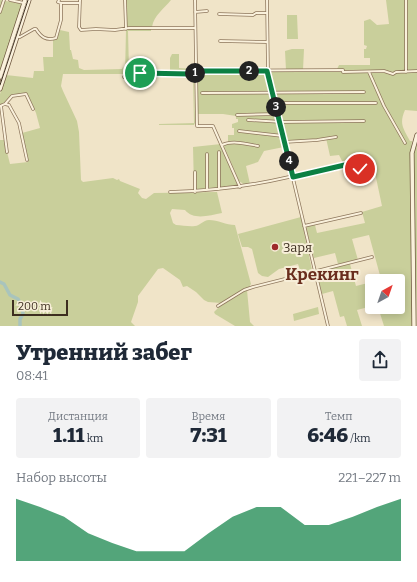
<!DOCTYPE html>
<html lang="ru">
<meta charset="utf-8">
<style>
body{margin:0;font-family:Bitter,serif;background:#f2f2f3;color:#1f2937;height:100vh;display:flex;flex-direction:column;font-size:15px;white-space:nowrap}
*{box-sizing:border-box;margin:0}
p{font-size:13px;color:#747a83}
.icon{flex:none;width:22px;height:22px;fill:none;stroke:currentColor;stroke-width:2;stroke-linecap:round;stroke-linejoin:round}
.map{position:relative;height:326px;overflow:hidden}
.details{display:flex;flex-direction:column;background:#fff;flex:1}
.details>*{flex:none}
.needle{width:26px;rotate:40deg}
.buttons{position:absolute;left:365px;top:274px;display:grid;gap:8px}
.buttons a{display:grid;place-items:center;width:40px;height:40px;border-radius:4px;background:#fff;box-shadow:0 2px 10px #0003;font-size:20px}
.scale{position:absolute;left:12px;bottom:10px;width:56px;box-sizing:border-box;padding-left:4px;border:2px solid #3d2e20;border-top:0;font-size:11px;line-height:14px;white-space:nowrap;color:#3d2e20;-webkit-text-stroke:3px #f7eed8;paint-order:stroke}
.pin{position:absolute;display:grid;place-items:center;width:34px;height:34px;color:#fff;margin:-17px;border:2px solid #fff;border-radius:50%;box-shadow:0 1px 4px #0007}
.km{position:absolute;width:20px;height:20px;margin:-10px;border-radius:50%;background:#222;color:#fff;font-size:11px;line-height:20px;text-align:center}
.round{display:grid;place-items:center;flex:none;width:42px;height:42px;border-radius:4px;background:#f2f2f3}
.head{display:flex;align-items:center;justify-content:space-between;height:68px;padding:0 16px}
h1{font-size:22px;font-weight:800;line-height:30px}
.figures{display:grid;grid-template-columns:repeat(3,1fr);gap:6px;height:68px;padding:4px 16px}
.figures div{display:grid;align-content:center;border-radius:4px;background:#f2f2f3;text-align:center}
.figures b{font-size:20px;font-weight:800}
.figures small{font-size:11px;font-weight:400}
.figures p{font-size:11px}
.chart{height:112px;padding:8px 16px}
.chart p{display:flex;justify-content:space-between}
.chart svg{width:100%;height:72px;margin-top:4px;fill:#0b8043;opacity:.7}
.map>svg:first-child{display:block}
</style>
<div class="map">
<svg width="417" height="326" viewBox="0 0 417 326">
<rect width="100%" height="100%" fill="#f0e4c8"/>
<path fill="#c9cf9b" d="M0 0 23 4 0 73Z
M126 0H171C164 9 154 15 152 27H127Z
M386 0H417V111L405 110C399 124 403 128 410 141H412L411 153 413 326H384L378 307H398V281H375L381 279 369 235 352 239 358 260 338 264 335 253 314 258 306 228 308 226 315 225 317 233 365 223 362 212 382 206 375 173 367 175C360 166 354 162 343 163L339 155 330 156 326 138 285 142 269 73 270 72 333 71 337 69 339 65H370V58H364V49H366L367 46 364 45V21L370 19 377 25 389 24Z
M287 15H297L298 39H287Z
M151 28V31H128L129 70H170V58L172 54H179V68L194 69 195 123 194 125H159V124L194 123 193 77H128L125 74 126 30 129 29Z
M60 30 69 32 70 50H71L73 59 78 60 79 68 84 70 122 69 123 67V74H63L61 86 63 91 77 121 79 132 81 180 83 182 113 178 117 180 119 179 120 181 140 189 138 193 142 198 146 199 154 193 217 192 222 213C210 215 194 221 185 210L172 209 170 213 173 223 176 225C182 225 189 227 195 226 200 226 203 220 209 220 218 220 226 225 235 225L251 284 249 287 221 303 208 302 204 300 196 292 187 286 183 287 180 280 163 268 158 269 138 296V302L131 322 135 326H0V140H4L10 164 28 162 22 133 40 128 36 113 27 93 13 95 4 103 0 105V94L6 75 33 78 34 71H44L43 57H53V40L57 38Z
M292 49H304L303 70H286L285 51Z
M198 72H265L267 74 284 147 264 151 258 162 246 166 250 184 245 185 239 181 223 144H228V135H234V128H232V124L238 122V119H236V116L223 114H198L196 73Z
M417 139V326L413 168V153Z
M221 144 238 183 236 186 195 190V188H194L193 147Z
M301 217 312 270 301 273 298 264 279 269 268 277 262 276 258 273 252 249 248 247H242L238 234Z
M350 264 356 286 372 282V306L357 310 362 326H347L344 316 340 317 333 291 322 294 317 273 318 271Z
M247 290 250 322 254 326H235L215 314 214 312 219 307Z
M318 307 319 314 294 321 293 314Z"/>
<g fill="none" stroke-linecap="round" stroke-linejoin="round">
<path stroke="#a9c4bc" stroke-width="3.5" d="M0 282 4 284 10 295 18 299 22 307 23 314 20 319V326"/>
<g stroke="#8d765c" stroke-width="3.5">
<path id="street" d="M10 0 24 3
M59 0 58 2 61 3H80
M80 0 79 27 81 30 96 29 115 30 129 28H195
M125 0 126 29
M195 0 197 126H213L240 187
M267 0 268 73 328 326
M406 0V72
M0 12 4 0
M195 12 207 11
M219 14 253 15 256 13H267
M18 37H20L34 29H36C41 37 46 41 56 38L61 20V3
M220 41 267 42
M196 71 343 70V72L384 71 393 74 396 72 417 71
M369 72 384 106 405 143
M124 77 140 73H196
M202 93 364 92
M275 103H376
M5 104 9 105 19 123 27 160
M0 106 5 104 12 96 26 94 33 109
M1 106 7 152
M237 115 278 114
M248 120 282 122 364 121
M239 131 283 136
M284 142 317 140 336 137
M222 145C232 140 247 144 258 146
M219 152V189
M207 154V190
M195 172V192
M170 192C210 191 250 186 289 177 309 173 329 166 349 164L356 166 365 174
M304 226 361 213
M218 306 244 290 253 287 372 257"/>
</g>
<g stroke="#6f573f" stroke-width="5">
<path id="secondary" d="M0 77 25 0
M0 89 29 0
M414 326 412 153 417 135"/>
</g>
<use href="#street" stroke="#faf1dc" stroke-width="2"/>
<use href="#secondary" stroke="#faf1dc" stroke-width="3.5"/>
<path stroke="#3d2e20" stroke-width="1" d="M0 85 28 0"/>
</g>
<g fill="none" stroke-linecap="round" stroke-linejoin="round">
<g stroke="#fff" stroke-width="8">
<path id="route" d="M140 73 190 74 196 73V71H267L293 177 349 164 356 166 360 169"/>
</g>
<use href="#route" stroke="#0b8043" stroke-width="5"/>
</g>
<circle fill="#9e2a2b" stroke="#f7eed8" stroke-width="1.5" cx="275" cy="247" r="4"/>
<g text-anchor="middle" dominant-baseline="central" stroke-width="4" stroke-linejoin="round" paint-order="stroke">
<g font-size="13" fill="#3d2e20" stroke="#f7eed8" text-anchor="start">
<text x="283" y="247">Заря</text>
</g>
<g font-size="17" font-weight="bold" fill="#6b2e1e" stroke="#f7eed8">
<text x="322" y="274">Крекинг</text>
</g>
</g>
</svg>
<div class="buttons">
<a><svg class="needle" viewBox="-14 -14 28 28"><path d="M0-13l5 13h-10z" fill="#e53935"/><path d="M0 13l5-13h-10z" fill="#747a83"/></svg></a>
</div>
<div class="scale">200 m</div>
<div class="pin" style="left:140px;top:73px;background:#1e9e55"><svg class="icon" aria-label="arrive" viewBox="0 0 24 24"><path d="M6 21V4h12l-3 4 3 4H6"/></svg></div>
<div class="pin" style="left:360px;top:169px;background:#d93025"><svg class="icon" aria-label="check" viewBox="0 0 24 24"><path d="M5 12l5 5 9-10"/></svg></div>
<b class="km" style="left:195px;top:73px">1</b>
<b class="km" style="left:249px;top:71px">2</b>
<b class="km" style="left:276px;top:107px">3</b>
<b class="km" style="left:289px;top:161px">4</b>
</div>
<section class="details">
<div class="head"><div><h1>Утренний забег</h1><p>08:41</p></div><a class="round"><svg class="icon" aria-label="share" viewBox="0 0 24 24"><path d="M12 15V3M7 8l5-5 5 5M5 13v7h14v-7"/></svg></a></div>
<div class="figures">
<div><p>Дистанция</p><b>1.11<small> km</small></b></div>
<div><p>Время</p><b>7:31</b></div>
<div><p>Темп</p><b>6:46<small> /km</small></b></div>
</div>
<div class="chart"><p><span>Набор высоты</span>221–227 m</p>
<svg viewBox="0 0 160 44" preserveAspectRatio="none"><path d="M0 44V6L10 11L20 17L30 27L40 33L50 38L60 38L70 38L80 27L90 17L100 11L110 11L120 22L130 22L140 17L150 11L160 6V44z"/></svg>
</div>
</section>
